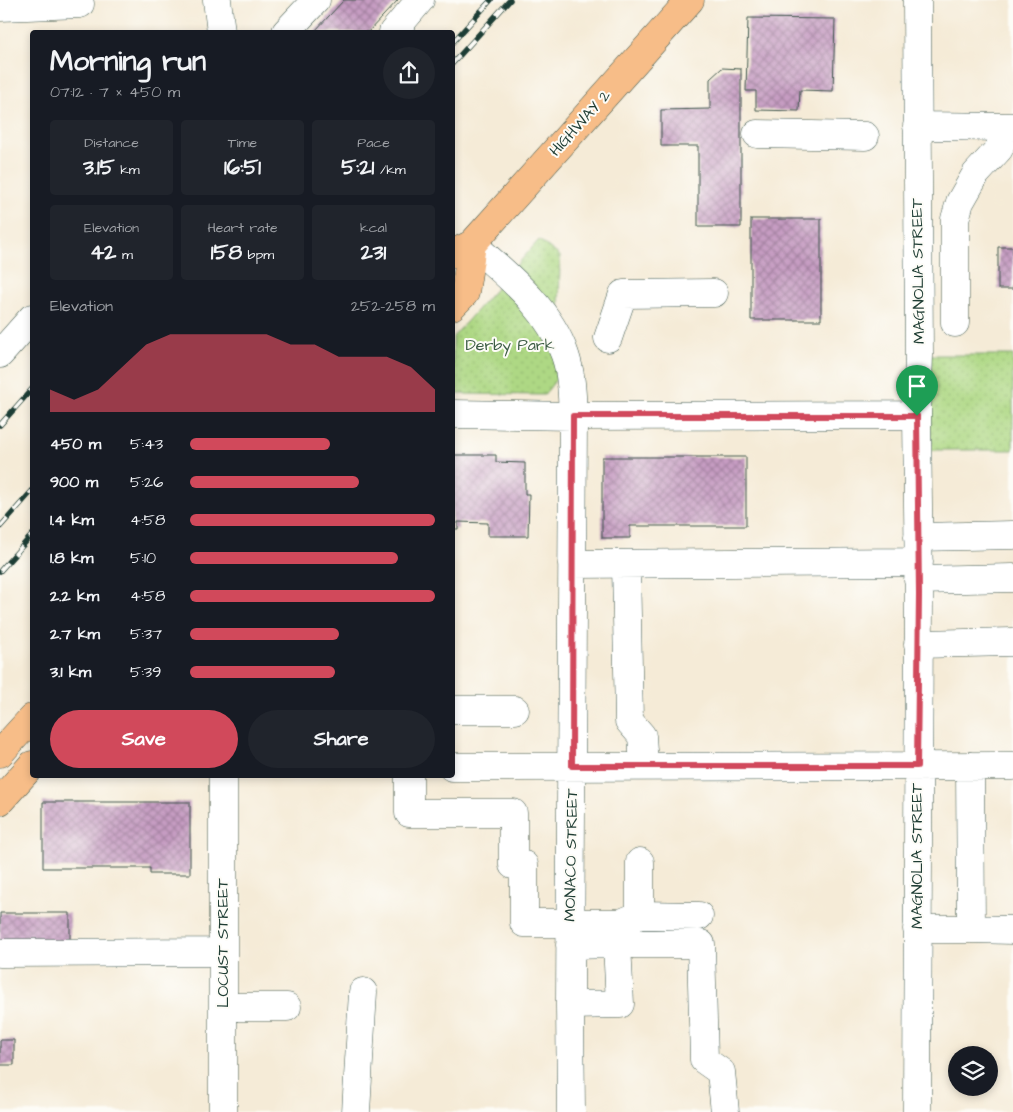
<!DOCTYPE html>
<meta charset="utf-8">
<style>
body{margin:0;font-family:"Architects Daughter",sans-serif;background:#20242c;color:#f1f3f6;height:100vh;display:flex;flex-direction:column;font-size:19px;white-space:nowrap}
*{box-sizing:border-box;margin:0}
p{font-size:16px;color:#9ea1a6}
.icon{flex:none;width:28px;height:28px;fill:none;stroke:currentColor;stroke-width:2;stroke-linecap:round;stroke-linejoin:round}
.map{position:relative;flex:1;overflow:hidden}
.drawer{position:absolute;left:30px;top:30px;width:425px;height:748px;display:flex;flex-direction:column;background:#171b24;border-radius:5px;box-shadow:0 2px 8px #0003}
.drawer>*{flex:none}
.controls{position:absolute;left:948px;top:1046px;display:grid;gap:10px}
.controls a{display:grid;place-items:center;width:50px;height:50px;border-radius:50%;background:#171b24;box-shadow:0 2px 8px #0003;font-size:25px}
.pin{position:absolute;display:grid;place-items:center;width:42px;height:42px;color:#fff;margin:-51px -21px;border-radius:50% 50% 50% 0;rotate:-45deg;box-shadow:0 0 5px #0007}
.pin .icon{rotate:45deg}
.round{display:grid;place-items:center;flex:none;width:52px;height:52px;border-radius:26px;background:#20242c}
.summary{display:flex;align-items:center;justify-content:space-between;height:85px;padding:0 20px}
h1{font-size:28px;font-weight:700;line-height:38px}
.figures{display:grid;grid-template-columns:repeat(3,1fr);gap:8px;height:85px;padding:5px 20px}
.figures div{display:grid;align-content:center;border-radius:5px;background:#20242c;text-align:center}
.figures b{font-size:21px;font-weight:700}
.figures small{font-size:14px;font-weight:400}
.figures p{font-size:14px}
.chart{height:140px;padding:10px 20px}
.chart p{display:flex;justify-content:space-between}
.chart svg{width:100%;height:90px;margin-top:5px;fill:#d1495b;opacity:.7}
.button{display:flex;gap:10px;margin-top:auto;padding:10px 20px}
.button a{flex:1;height:58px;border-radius:30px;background:#d1495b;color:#fff;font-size:20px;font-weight:700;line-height:58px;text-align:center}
.button a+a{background:#20242c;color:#f1f3f6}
ul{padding:0 20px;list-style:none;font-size:16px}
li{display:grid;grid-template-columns:80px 60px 1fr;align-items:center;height:38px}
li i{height:12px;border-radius:6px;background:#d1495b}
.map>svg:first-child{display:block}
</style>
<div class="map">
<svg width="1013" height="1112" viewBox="0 0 1013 1112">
<defs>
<pattern id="park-dots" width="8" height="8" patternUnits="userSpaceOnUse" patternTransform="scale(1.25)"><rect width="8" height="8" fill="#aed884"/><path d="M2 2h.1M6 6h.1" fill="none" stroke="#95ba73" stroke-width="1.8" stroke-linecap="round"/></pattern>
<pattern id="building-cross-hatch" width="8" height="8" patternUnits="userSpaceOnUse" patternTransform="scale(1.25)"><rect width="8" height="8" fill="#c69cc2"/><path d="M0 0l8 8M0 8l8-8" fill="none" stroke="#a0809e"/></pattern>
</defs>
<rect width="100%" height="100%" fill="#fdfcf7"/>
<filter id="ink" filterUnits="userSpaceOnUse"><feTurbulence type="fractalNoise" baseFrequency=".02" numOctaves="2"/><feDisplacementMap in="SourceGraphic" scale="10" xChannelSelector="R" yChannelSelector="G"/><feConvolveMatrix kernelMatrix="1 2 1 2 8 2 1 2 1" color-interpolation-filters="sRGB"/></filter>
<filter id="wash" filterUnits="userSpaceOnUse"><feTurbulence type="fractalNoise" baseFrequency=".0096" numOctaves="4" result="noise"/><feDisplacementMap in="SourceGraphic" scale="20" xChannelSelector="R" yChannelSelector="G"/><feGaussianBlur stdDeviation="1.12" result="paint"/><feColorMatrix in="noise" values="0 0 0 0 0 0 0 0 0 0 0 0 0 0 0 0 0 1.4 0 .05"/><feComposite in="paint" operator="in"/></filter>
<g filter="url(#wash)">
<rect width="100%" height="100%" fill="#f5ebd7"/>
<path fill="url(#park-dots)" stroke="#668a5c" d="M539 240 560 256 558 377 544 395 453 394V337Z
M919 355H1013V450H917Z"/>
<g id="blocks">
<path fill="url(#building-cross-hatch)" d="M344 0H398L368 32H314Z
M748 18 835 19 833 91 800 90 799 111 756 110V91H746Z
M722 68 741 69V227H698V146H661V110L710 109V79Z
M751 219H821V320H751Z
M998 247H1013V289H998Z
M452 455H496V462L525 463V494H529L528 536H488V523L458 522V529H452Z
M602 457H746V526H630V538H602Z
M43 802H190V874H150V868H43Z
M0 913H70V942H0Z
M0 1040H14V1065H0Z"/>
</g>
</g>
<g filter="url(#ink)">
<use href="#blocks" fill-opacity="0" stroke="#3f574c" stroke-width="1"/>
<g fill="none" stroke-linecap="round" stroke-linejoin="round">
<g stroke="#3f574c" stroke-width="29">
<path id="minor" d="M217 0 221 32
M0 7 80 4
M286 32 316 0
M393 32 420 0
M917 126 1013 127
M757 134 865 136
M472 244C508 276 549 308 565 355 572 375 572 396 573 416L570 1005 571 1112
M955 323V219L960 202 976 174 999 149 1002 140V127
M608 338 623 294 714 293
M0 354 32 318
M452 414 573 416 917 415
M918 537 1013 535
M572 564 919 562
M626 564 629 721 642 736 644 766
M918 580 1013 578
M918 644 1013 642
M452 710H515
M452 767 1013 766
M409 775V813H513V865H524V923H621L640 915V862
M640 915 699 916
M917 929H971L970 766
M971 929 1013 930
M617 944H701L704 1060 721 1072 725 1112
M0 953 223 952
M570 1005 620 1004 617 944 570 945
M223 1007H287
M223 1112V775
M356 1112 363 992
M917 1112 919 594 917 415 919 355 917 0"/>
</g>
<g stroke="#3f574c" stroke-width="29">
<path id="major" d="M452 254 472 244 690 0
M452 306 465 293 472 244
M0 753 32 718
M0 801 32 765"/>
</g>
<use href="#minor" stroke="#fff" stroke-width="28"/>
<use href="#major" stroke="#f7bd88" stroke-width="28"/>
<g stroke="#1f3d34" stroke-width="5.5">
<path id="rail" d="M452 43 491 0
M452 64 510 0
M0 425 32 389
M0 527 32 491
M0 571 32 535"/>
</g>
<use href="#rail" stroke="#fdfcf7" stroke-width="4" stroke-dasharray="11" stroke-linecap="butt"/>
</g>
</g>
<g fill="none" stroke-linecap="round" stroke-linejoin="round" filter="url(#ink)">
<g stroke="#fff" stroke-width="10">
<path id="route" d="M573 416H917L919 594 917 766H572Z"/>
</g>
<use href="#route" stroke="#d1495b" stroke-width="6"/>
</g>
<g text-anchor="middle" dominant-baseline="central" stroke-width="4" stroke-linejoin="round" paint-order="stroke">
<g font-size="16" fill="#1f3d34" stroke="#fdfcf7">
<text transform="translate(580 123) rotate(-48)">HIGHWAY 2</text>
<text transform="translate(918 271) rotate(-91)">MAGNOLIA STREET</text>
<text transform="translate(571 855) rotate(-89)">MONACO STREET</text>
<text transform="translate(917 856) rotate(-90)">MAGNOLIA STREET</text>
<text transform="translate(223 943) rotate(-90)">LOCUST STREET</text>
</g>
<g font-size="16" fill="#3c5c44" stroke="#fdfcf7">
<text x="510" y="345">Derby Park</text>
</g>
</g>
</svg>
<div class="controls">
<a><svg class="icon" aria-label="layers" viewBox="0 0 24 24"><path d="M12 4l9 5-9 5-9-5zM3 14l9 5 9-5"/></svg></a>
</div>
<div class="pin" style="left:917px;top:416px;background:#1e9e55"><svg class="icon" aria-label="arrive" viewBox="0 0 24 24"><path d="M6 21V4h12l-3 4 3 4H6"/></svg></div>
<section class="drawer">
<div class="summary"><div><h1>Morning run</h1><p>07:12 · 7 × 450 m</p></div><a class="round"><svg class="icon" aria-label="share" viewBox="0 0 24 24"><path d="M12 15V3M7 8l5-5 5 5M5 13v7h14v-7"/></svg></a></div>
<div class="figures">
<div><p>Distance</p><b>3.15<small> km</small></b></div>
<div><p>Time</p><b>16:51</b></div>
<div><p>Pace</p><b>5:21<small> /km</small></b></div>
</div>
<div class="figures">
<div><p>Elevation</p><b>42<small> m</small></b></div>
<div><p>Heart rate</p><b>158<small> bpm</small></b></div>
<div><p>kcal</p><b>231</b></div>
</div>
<div class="chart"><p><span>Elevation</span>252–258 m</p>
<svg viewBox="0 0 160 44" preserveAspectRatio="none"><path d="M0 44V33L10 38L20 33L30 22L40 11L50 6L60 6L70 6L80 6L90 6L100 11L110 11L120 17L130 17L140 17L150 22L160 33V44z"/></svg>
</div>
<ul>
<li><b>450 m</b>5:43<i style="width:57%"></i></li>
<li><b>900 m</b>5:26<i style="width:69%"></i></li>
<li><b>1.4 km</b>4:58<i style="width:100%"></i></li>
<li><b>1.8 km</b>5:10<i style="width:85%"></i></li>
<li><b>2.2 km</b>4:58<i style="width:100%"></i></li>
<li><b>2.7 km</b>5:37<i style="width:61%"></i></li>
<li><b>3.1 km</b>5:39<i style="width:59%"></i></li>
</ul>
<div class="button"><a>Save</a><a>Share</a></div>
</section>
</div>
